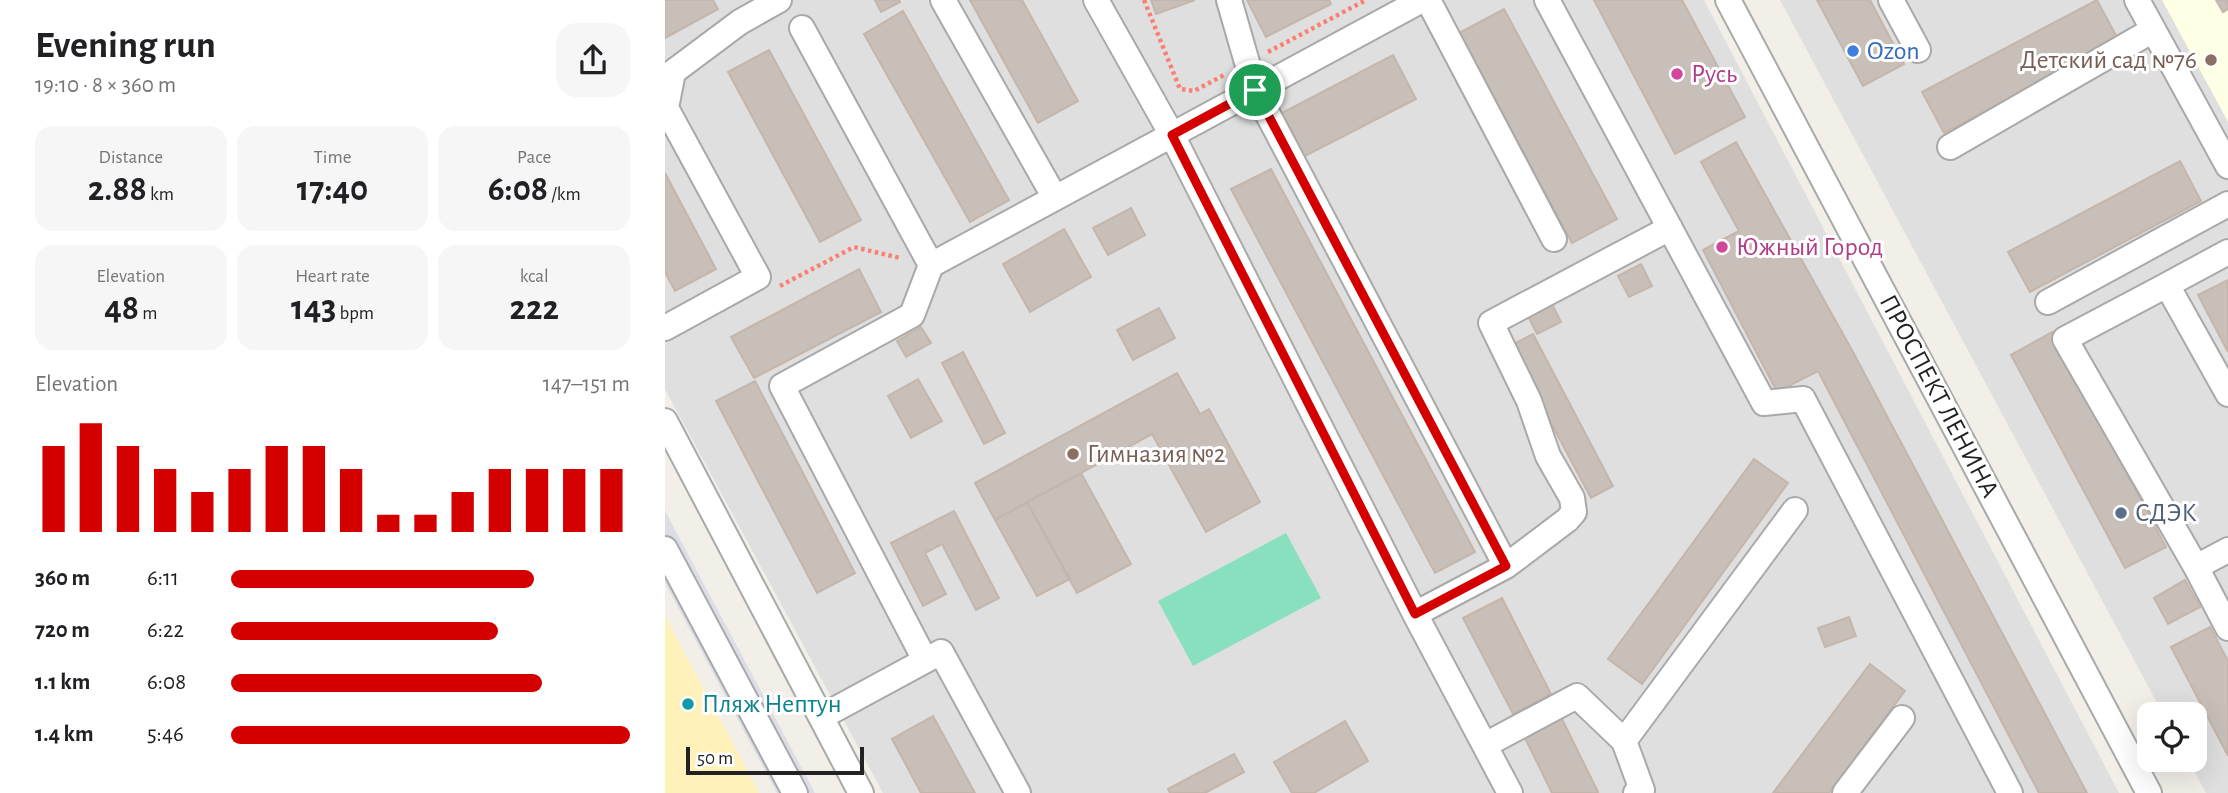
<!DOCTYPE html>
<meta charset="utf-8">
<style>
body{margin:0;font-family:"Alegreya Sans",sans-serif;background:#f6f6f6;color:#202124;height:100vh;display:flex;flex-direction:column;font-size:26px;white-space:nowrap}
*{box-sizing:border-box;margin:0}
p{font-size:23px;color:#757577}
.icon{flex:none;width:38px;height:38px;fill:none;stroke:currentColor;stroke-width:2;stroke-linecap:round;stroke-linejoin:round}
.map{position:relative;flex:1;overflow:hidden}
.side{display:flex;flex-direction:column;background:#fff;width:665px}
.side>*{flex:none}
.fabs{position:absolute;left:1472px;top:702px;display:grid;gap:14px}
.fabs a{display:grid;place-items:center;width:70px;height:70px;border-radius:14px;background:#fff;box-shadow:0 7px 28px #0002;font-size:35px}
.scale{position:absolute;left:21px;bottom:18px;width:178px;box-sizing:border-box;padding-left:7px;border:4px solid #222;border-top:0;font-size:19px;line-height:24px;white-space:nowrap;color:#222;-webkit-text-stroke:5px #fff;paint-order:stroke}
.pin{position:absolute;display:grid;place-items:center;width:60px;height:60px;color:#fff;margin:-30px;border:4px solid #fff;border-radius:50%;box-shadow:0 2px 7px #0007}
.round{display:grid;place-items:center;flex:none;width:74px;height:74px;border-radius:21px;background:#f6f6f6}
.head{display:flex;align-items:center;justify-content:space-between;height:119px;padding:0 35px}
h1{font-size:38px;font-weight:700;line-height:52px}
.stats{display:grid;grid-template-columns:repeat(3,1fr);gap:10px;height:119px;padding:7px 35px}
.stats div{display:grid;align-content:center;border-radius:18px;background:#f6f6f6;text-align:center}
.stats b{font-size:35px;font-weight:700}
.stats small{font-size:19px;font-weight:400}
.stats p{font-size:19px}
.chart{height:196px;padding:14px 35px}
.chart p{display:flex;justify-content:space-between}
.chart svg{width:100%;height:126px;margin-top:7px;stroke:#d40000;stroke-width:6}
ul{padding:0 35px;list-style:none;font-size:23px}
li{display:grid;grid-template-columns:112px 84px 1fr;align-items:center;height:52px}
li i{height:18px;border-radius:9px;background:#d40000}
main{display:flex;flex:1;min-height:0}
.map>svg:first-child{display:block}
</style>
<main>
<section class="side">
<div class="head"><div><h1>Evening run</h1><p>19:10 · 8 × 360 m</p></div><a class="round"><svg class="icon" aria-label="share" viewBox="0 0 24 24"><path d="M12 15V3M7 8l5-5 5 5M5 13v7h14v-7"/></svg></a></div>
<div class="stats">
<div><p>Distance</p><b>2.88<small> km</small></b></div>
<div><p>Time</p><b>17:40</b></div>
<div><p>Pace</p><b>6:08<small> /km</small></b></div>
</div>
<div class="stats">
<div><p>Elevation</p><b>48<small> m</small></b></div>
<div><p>Heart rate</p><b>143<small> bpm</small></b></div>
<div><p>kcal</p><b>222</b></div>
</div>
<div class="chart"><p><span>Elevation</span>147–151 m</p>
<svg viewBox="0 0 160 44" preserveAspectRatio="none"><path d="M5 44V14M15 44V6M25 44V14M35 44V22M45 44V30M55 44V22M65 44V14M75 44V14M85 44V22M95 44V38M105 44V38M115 44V30M125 44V22M135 44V22M145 44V22M155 44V22"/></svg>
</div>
<ul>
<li><b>360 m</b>6:11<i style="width:76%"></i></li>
<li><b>720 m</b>6:22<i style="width:67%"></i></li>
<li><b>1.1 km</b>6:08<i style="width:78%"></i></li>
<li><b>1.4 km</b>5:46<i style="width:100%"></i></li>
</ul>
</section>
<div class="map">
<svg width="1563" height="793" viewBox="0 0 1563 793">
<rect width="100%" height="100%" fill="#f2efe9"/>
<path fill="#e0dfdf" d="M0 0H1039L1454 793H218L0 389Z
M1115 0H1563V793H1541L1523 760H1530V714H1498Z"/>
<path fill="#ffffe5" d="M1497 0H1563V122L1562 120Z"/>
<path fill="#fff1ba" d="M0 616 94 793H0Z"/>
<path fill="#88e0be" d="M621 533 656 598 528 666 493 601Z"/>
<path fill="#dddde8" d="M0 511 150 793H112L0 583Z"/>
<path fill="#c7bfb8" stroke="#c4b6ab" stroke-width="2" d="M0 0H48L53 9 0 38Z
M210 0H234L235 2 216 12Z
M305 0H357L413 101 373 123Z
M486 0H530L491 14Z
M582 0H664L666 4 601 37Z
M929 0H1017L1080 117 1010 154Z
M1152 0H1205L1239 64 1198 86Z
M1432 0 1454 41 1279 133 1257 92Z
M1551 0H1563V9L1558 12Z
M839 9 952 219 907 243 794 33Z
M238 11 344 200 305 222 199 34Z
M104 50 196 220 155 242 63 72Z
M728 55 751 99 638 157 615 114Z
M1071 142 1188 352 1422 793H1374L1153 371 1112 392 1038 250 1074 231 1036 162Z
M1515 161 1536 201 1365 292 1343 252Z
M606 169 810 552 770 573 566 189Z
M0 173 51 269 10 291 0 272Z
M466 208 480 235 443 255 428 228Z
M399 229 426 277 365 312 338 264Z
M976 264 987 286 964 297 953 276Z
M194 269 216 312 89 378 66 337Z
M1563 280V352L1533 295Z
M887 304 896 322 872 334 863 316Z
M494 308 510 338 468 360 452 330Z
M256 327 266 343 241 357 232 341Z
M1387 332 1501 547 1460 568 1346 355Z
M868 334 948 486 926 498 845 346Z
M298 352 340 433 319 444 277 363Z
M512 373 535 414 544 409 595 502 541 532 487 434 330 520 310 483Z
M253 379 277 421 246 438 223 396Z
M90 381 190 573 152 593 51 401Z
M1089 459 1123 483 977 684 943 659Z
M416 473 466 564 412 593 362 502Z
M362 502 405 579 372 596 330 520Z
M289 511 334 598 311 610 277 544 260 553 281 594 258 606 226 543Z
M1520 580 1535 607 1503 624 1489 598Z
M837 598 886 694 848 714 798 618Z
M1184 617 1191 636 1160 647 1153 628Z
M1545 627 1563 661V756L1506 647Z
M1205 664 1240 691 1164 793H1108Z
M268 716 310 793H256L227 739Z
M896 717 933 792 930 793H887L859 736Z
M680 721 703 761 649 793H627L609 762Z
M569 754 579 772 540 793H505L503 789Z"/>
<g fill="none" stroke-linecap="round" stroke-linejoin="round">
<g stroke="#a9a9a9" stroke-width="28">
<path id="minor" d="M278 0 390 198
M431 0 507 135 750 614 845 793
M564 0 590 90 841 566 750 614
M763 0 889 239
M882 0 1099 403 1138 399 1345 793
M1063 0 1484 793
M1226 0 1253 50
M1472 0 1563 166
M137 28 266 265
M1285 147 1488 30
M1563 252 1502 285 1563 394
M1502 285 1400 339 1531 567 1563 550
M1383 302 1563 204
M0 328 93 277 1 108 8 72 75 22 114 0
M0 421 196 793
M0 549 130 793
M841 566 902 520 909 512 907 498 883 456 864 401 826 323 1005 228
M1531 567 1563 628
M260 660 117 386 247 315 266 265 757 0
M156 717 276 652 353 793
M820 745 912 696 959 741
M971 793 977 790 959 741 1130 510
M1180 793 1237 718"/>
</g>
<path stroke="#fa8072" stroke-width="4.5" stroke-dasharray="3.5 3.5" stroke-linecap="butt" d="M479 0 515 89 529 91 561 74
M603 52 701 0
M115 286 189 247 235 258"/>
<use href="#minor" stroke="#fff" stroke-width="24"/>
</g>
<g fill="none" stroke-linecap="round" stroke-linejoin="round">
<g stroke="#fff" stroke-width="14">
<path id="route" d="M590 90 841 566 750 614 507 135Z"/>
</g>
<use href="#route" stroke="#d40000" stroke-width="9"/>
</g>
<circle fill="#3f7fe0" stroke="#fff" stroke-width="2.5" cx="1188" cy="51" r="7"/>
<g fill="#8d6e63" stroke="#fff" stroke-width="2.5">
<circle cx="1546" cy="60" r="7"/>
<circle cx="408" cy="454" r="7"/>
</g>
<g fill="#d1479c" stroke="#fff" stroke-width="2.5">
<circle cx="1012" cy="74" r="7"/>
<circle cx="1057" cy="247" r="7"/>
</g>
<circle fill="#5c6f8a" stroke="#fff" stroke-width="2.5" cx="1456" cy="513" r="7"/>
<circle fill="#0f9aa8" stroke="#fff" stroke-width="2.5" cx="23" cy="704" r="7"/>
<g text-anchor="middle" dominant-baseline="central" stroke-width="6" stroke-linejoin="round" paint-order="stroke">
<g font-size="26" fill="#366cbe" stroke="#fff" text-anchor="start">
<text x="1202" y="51">Ozon</text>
</g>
<g font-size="26" fill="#785e54" stroke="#fff" text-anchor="end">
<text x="1532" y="60">Детский сад №76</text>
<text x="422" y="454" text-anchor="start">Гимназия №2</text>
</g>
<g font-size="26" fill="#b23c85" stroke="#fff" text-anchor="start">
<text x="1026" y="74">Русь</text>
<text x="1071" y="247">Южный Город</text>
</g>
<g font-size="26" fill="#222" stroke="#fff">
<text transform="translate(1274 396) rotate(62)">ПРОСПЕКТ ЛЕНИНА</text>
</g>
<g font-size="26" fill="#4e5e75" stroke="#fff" text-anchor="start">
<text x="1470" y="513">СДЭК</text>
</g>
<g font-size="26" fill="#0d838f" stroke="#fff" text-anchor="start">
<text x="37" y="704">Пляж Нептун</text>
</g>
</g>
</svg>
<div class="fabs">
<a><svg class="icon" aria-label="locate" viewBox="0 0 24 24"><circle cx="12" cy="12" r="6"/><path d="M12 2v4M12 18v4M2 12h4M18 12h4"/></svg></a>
</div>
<div class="scale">50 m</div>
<div class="pin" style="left:590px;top:90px;background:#1e9e55"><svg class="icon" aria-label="arrive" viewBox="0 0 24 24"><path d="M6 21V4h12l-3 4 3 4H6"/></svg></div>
</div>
</main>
